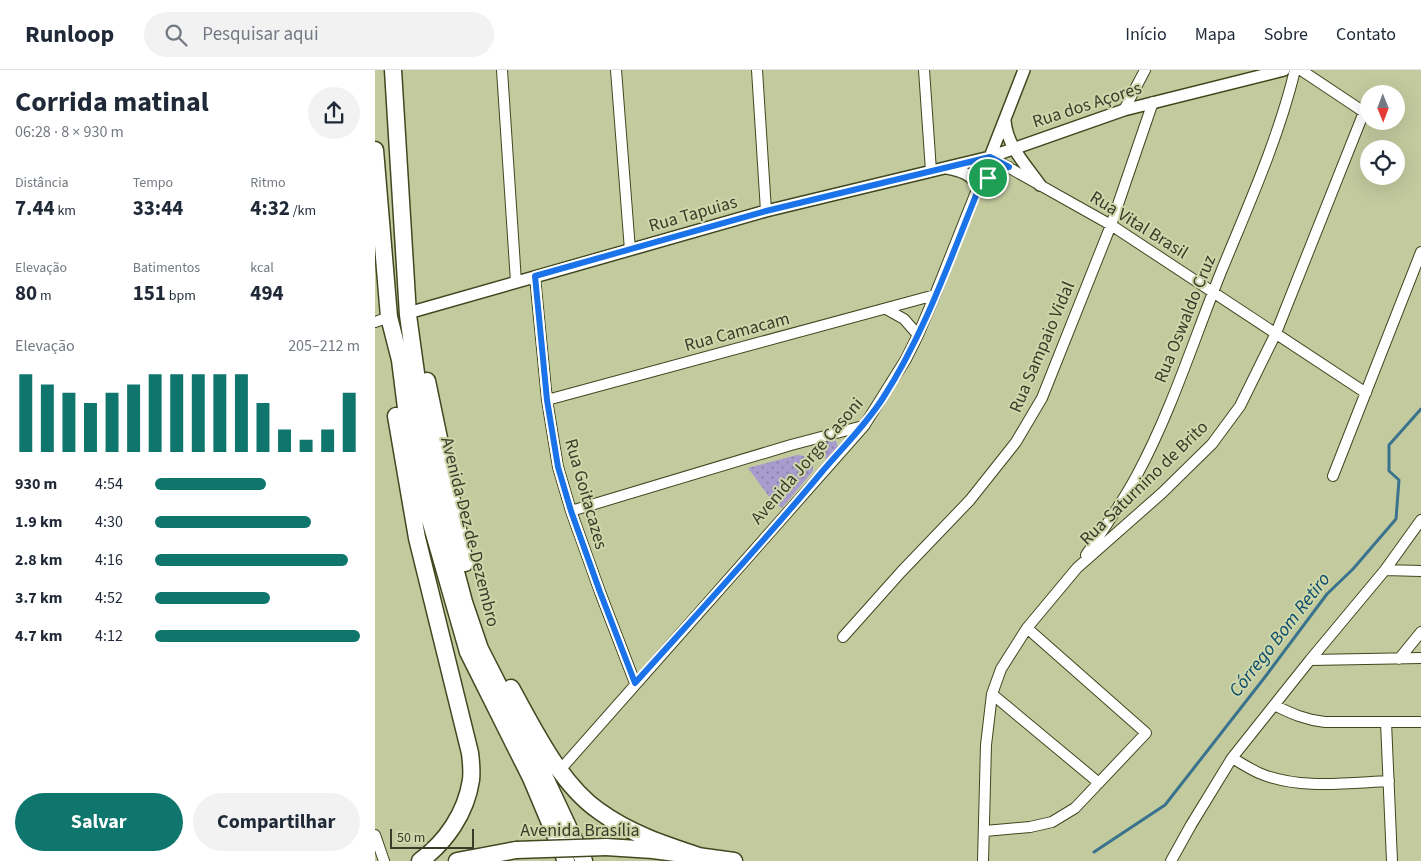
<!DOCTYPE html>
<html lang="pt">
<meta charset="utf-8">
<style>
body{margin:0;font-family:"Source Sans 3",sans-serif;background:#f2f2f3;color:#1f2937;height:100vh;display:flex;flex-direction:column;font-size:19px;white-space:nowrap}
*{box-sizing:border-box;margin:0}
p{font-size:16px;color:#747a83}
.icon{flex:none;width:28px;height:28px;fill:none;stroke:currentColor;stroke-width:2;stroke-linecap:round;stroke-linejoin:round}
.map{position:relative;flex:1;overflow:hidden}
.details{display:flex;flex-direction:column;background:#fff;width:375px}
.details>*{flex:none}
.needle{width:32px;rotate:179deg}
.fabs{position:absolute;left:985px;top:15px;display:grid;gap:10px}
.fabs a{display:grid;place-items:center;width:45px;height:45px;border-radius:50%;background:#fff;box-shadow:0 5px 20px #0002;font-size:25px}
.scale{position:absolute;left:15px;bottom:12px;width:84px;box-sizing:border-box;padding-left:5px;border:2px solid #393c2a;border-top:0;font-size:14px;line-height:18px;white-space:nowrap;color:#393c2a;-webkit-text-stroke:4px #ced7aa;paint-order:stroke}
.pin{position:absolute;display:grid;place-items:center;width:42px;height:42px;color:#fff;margin:-21px;border:2px solid #fff;border-radius:50%;box-shadow:0 1px 5px #0007}
.round{display:grid;place-items:center;flex:none;width:52px;height:52px;border-radius:26px;background:#f2f2f3}
.summary{display:flex;align-items:center;justify-content:space-between;height:85px;padding:0 15px}
h1{font-size:28px;font-weight:700;line-height:38px}
.figures{display:grid;grid-template-columns:repeat(3,1fr);gap:8px;height:85px;padding:5px 15px}
.figures div{display:grid;align-content:center}
.figures b{font-size:21px;font-weight:700}
.figures small{font-size:14px;font-weight:400}
.figures p{font-size:14px}
.chart{height:140px;padding:10px 15px}
.chart p{display:flex;justify-content:space-between}
.chart svg{width:100%;height:90px;margin-top:5px;stroke:#0f766e;stroke-width:6}
.cta{display:flex;gap:10px;margin-top:auto;padding:10px 15px}
.cta a{flex:1;height:58px;border-radius:30px;background:#0f766e;color:#fff;font-size:20px;font-weight:700;line-height:58px;text-align:center}
.cta a+a{background:#f2f2f3;color:#1f2937}
ul{padding:0 15px;list-style:none;font-size:16px}
li{display:grid;grid-template-columns:80px 60px 1fr;align-items:center;height:38px}
li i{height:12px;border-radius:6px;background:#0f766e}
header{display:flex;align-items:center;gap:30px;box-sizing:border-box;height:70px;padding:0 25px;background:#fff;border-bottom:1px solid #e0e1e3}
header strong{font-size:24px}
nav{display:flex;gap:28px;margin-inline-start:auto;font-size:18px}
.search{width:350px;height:45px;background:#f2f2f3;display:flex;align-items:center;gap:12px;box-sizing:border-box;padding:0 18px;border-radius:28px;color:#747a83;font-size:19px}
main{display:flex;flex:1;min-height:0}
.map>svg:first-child{display:block}
</style>
<header>
<strong>Runloop</strong>
<div class="search"><svg class="icon" aria-label="search" viewBox="0 0 24 24"><circle cx="10" cy="10" r="6"/><path d="M15 15l6 6"/></svg>Pesquisar aqui</div>
<nav><a>Início</a><a>Mapa</a><a>Sobre</a><a>Contato</a></nav>
</header>
<main>
<section class="details">
<div class="summary"><div><h1>Corrida matinal</h1><p>06:28 · 8 × 930 m</p></div><a class="round"><svg class="icon" aria-label="share" viewBox="0 0 24 24"><path d="M12 15V3M7 8l5-5 5 5M5 13v7h14v-7"/></svg></a></div>
<div class="figures">
<div><p>Distância</p><b>7.44<small> km</small></b></div>
<div><p>Tempo</p><b>33:44</b></div>
<div><p>Ritmo</p><b>4:32<small> /km</small></b></div>
</div>
<div class="figures">
<div><p>Elevação</p><b>80<small> m</small></b></div>
<div><p>Batimentos</p><b>151<small> bpm</small></b></div>
<div><p>kcal</p><b>494</b></div>
</div>
<div class="chart"><p><span>Elevação</span>205–212 m</p>
<svg viewBox="0 0 160 44" preserveAspectRatio="none"><path d="M5 44V6M15 44V11M25 44V15M35 44V20M45 44V15M55 44V11M65 44V6M75 44V6M85 44V6M95 44V6M105 44V6M115 44V20M125 44V33M135 44V38M145 44V33M155 44V15"/></svg>
</div>
<ul>
<li><b>930 m</b>4:54<i style="width:54%"></i></li>
<li><b>1.9 km</b>4:30<i style="width:76%"></i></li>
<li><b>2.8 km</b>4:16<i style="width:94%"></i></li>
<li><b>3.7 km</b>4:52<i style="width:56%"></i></li>
<li><b>4.7 km</b>4:12<i style="width:100%"></i></li>
</ul>
<div class="cta"><a>Salvar</a><a>Compartilhar</a></div>
</section>
<div class="map">
<svg width="1046" height="791" viewBox="0 0 1046 791">
<defs>
<pattern id="grass-dots" width="8" height="8" patternUnits="userSpaceOnUse" patternTransform="scale(1.25)"><rect width="8" height="8" fill="#a89bce"/><path d="M2 2h.1M6 6h.1" fill="none" stroke="#8a80a7" stroke-width="1.8" stroke-linecap="round"/></pattern>
</defs>
<rect width="100%" height="100%" fill="#c2ca9e"/>
<path fill="url(#grass-dots)" d="M456 369 461 371 463 377 451 389 440 374Z
M422 385C432 385 439 391 438 401L407 438 398 432 373 398Z"/>
<g fill="none" stroke-linecap="round" stroke-linejoin="round">
<path stroke="#3a738d" stroke-width="3" d="M719 782 790 735 890 607 952 524 978 499 1021 449 1024 410 1014 401V375L1046 339"/>
<g stroke="#41471f" stroke-width="12">
<path id="minor" d="M127 0 141 212
M241 0 255 180
M382 0 391 141
M549 0 556 101
M749 40 770 0
M608 114 617 103 634 97
M160 207 172 330 183 397 196 441 225 522 260 613
M511 239 529 249 543 265
M0 252 14 247
M172 330 560 225
M958 406 1046 182
M196 441 416 375 488 356
M711 485C729 459 747 433 762 405 796 342 819 269 846 202 873 136 903 70 920 0
M1010 500 1046 501
M468 567 526 502 595 430 641 372 667 328 736 155 778 32
M1024 589 1046 562
M935 590 1046 588
M617 624 724 713
M899 635C917 644 931 650 950 652H1046
M1011 652 1017 791
M857 688C866 693 875 699 884 703 923 720 972 713 1014 711
M185 700 489 356 531 289 543 265 560 225 615 87 736 155 991 323
M610 761 655 757 677 752 700 738 771 663 652 558
M0 765 9 791
M608 791 611 675 617 624 626 599 652 558 702 498 787 423 837 374 865 336 901 263 989 42 926 0
M796 791 816 755 857 688 935 590 1010 500 1046 450"/>
</g>
<g stroke="#41471f" stroke-width="14">
<path id="tertiary" d="M630 51C632 76 651 95 665 115
M615 87 649 0
M572 98C587 101 597 104 604 118
M33 243 391 141 615 87 749 40 909 0"/>
</g>
<g stroke="#41471f" stroke-width="19">
<path id="trunk" d="M18 0 33 245 49 361 61 427 89 532 105 579 166 699 209 791
M0 80 14 247 25 290 34 362 50 432 93 582 156 708 191 791
M52 311 90 493
M21 346 42 468 95 683C96 691 97 701 96 710 91 743 71 772 45 791
M136 618C159 659 185 714 224 741 254 763 290 775 324 786
M231 777 278 780 359 791
M82 791 141 780"/>
</g>
<use href="#minor" stroke="#fff" stroke-width="10"/>
<use href="#tertiary" stroke="#fff" stroke-width="11"/>
<use href="#trunk" stroke="#fff" stroke-width="16"/>
<g stroke="#41471f" stroke-width="19" stroke-linecap="butt">
<path id="trunk-bridge" d="M141 780 231 777"/>
</g>
<use href="#trunk-bridge" stroke="#fff" stroke-width="16"/>
</g>
<g fill="none" stroke-linecap="round" stroke-linejoin="round">
<g stroke="#fff" stroke-width="10">
<path id="route" d="M615 87 634 97 617 103 604 118C575 189 550 263 508 328 490 356 467 378 446 403 386 475 323 543 260 613L225 522 196 441 183 397 172 330 160 206 391 141Z"/>
</g>
<use href="#route" stroke="#1a73e8" stroke-width="6"/>
</g>
<g text-anchor="middle" dominant-baseline="central" stroke-width="4" stroke-linejoin="round" paint-order="stroke">
<g font-size="18" fill="#393c2a" stroke="#ced7aa">
<text transform="translate(712 35) rotate(-18)">Rua dos Açores</text>
<text transform="translate(318 144) rotate(-16)">Rua Tapuias</text>
<text transform="translate(764 155) rotate(32)">Rua Vital Brasil</text>
<text transform="translate(810 249) rotate(-68)">Rua Oswaldo Cruz</text>
<text transform="translate(362 262) rotate(-15)">Rua Camacam</text>
<text transform="translate(667 277) rotate(-67)">Rua Sampaio Vidal</text>
<text transform="translate(432 391) rotate(-49)">Avenida Jorge Casoni</text>
<text transform="translate(769 413) rotate(-44)">Rua Saturnino de Brito</text>
<text transform="translate(211 424) rotate(74)">Rua Goitacazes</text>
<text transform="translate(95 462) rotate(76)">Avenida Dez de Dezembro</text>
<text x="205" y="760">Avenida Brasília</text>
</g>
<g font-size="19" font-style="italic" fill="#0a4b6b" stroke="#ced7aa">
<text transform="translate(905 565) rotate(-52)">Córrego Bom Retiro</text>
</g>
</g>
</svg>
<div class="fabs">
<a><svg class="needle" viewBox="-14 -14 28 28"><path d="M0-13l5 13h-10z" fill="#e53935"/><path d="M0 13l5-13h-10z" fill="#747a83"/></svg></a>
<a><svg class="icon" aria-label="locate" viewBox="0 0 24 24"><circle cx="12" cy="12" r="6"/><path d="M12 2v4M12 18v4M2 12h4M18 12h4"/></svg></a>
</div>
<div class="scale">50 m</div>
<div class="pin" style="left:613px;top:108px;background:#1e9e55"><svg class="icon" aria-label="arrive" viewBox="0 0 24 24"><path d="M6 21V4h12l-3 4 3 4H6"/></svg></div>
</div>
</main>
